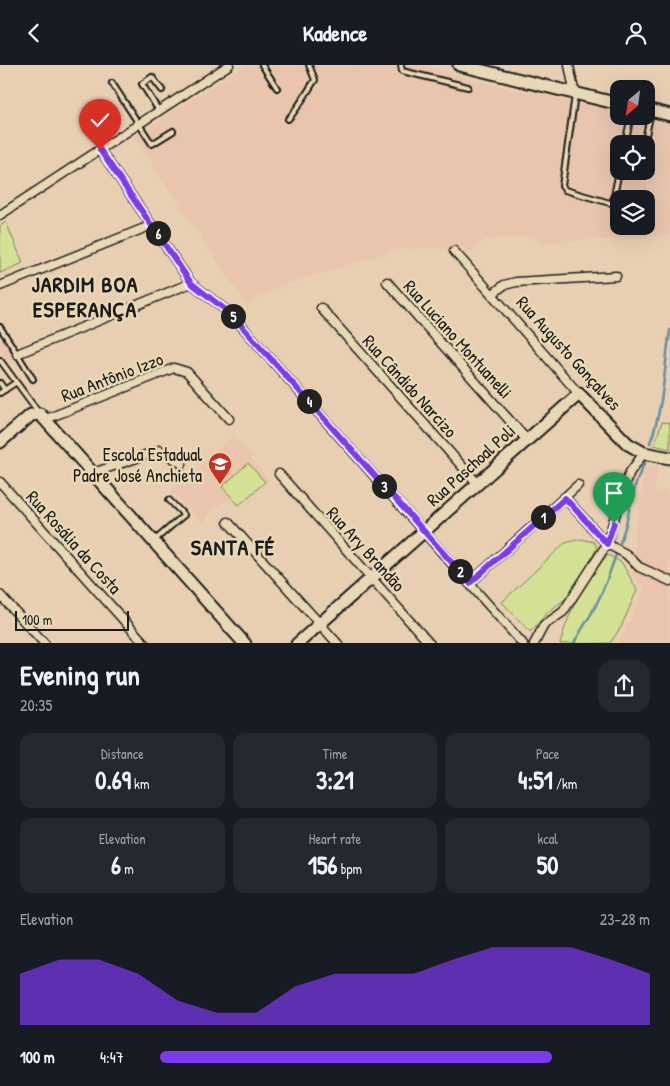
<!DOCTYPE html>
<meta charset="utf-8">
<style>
body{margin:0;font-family:"Patrick Hand",sans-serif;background:#242831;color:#f1f3f6;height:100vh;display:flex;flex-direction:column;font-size:19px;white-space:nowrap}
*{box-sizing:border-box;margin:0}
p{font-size:16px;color:#9ea1a6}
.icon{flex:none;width:28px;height:28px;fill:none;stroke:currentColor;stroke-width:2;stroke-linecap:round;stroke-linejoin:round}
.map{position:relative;height:578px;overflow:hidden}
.drawer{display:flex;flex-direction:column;background:#171b24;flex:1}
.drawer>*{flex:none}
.needle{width:32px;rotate:209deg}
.tools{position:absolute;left:610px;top:15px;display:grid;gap:10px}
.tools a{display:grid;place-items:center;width:45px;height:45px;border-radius:10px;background:#171b24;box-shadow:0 5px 20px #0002;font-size:25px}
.scale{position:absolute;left:15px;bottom:12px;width:114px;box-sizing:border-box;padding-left:5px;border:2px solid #1c1c1c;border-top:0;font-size:14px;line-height:18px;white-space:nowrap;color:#1c1c1c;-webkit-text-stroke:4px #e9d8b5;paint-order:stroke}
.pin{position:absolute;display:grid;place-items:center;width:42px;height:42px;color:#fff;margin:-51px -21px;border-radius:50% 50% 50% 0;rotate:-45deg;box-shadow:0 0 5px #0007}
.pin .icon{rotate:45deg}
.km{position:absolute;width:25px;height:25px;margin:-12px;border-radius:50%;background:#222;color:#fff;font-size:14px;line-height:25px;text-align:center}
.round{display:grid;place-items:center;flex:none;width:52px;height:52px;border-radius:15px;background:#242831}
.headline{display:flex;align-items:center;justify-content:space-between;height:85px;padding:0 20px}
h1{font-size:28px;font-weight:700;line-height:38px}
.metrics{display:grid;grid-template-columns:repeat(3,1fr);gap:8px;height:85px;padding:5px 20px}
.metrics div{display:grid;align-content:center;border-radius:12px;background:#242831;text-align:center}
.metrics b{font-size:25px;font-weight:700}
.metrics small{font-size:14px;font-weight:400}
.metrics p{font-size:14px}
.chart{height:140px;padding:10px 20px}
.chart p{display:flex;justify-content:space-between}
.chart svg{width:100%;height:90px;margin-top:5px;fill:#7c3aed;opacity:.7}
ul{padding:0 20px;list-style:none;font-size:16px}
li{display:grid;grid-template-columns:80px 60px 1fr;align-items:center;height:38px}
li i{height:12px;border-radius:6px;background:#7c3aed}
header{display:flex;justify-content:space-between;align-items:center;height:65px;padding:0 20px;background:#171b24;font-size:22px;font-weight:700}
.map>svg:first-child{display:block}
</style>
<header><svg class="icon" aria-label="back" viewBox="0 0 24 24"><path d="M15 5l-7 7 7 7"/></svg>Kadence<svg class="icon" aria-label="person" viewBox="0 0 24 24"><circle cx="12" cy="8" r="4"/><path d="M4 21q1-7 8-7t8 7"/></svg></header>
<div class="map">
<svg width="670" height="579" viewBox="0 0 670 579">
<rect width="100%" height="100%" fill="#e9cfb2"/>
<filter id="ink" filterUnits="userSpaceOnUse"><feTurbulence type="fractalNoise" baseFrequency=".02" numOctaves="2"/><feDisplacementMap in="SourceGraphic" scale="10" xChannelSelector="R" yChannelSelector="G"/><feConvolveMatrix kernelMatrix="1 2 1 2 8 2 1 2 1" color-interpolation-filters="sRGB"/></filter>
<g filter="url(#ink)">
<path fill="#e9c5ae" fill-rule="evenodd" d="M246 0H421L506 23 619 45V51H646L670 57V170L541 178 532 172 485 175 470 188 462 183 398 184 282 221 246 239 134 72ZM619 79H646V106H619ZM619 134H646V161H619Z
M0 271 17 295 9 300 0 286Z
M233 371 253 392 250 394 269 415 241 440 230 436 220 439 211 447 204 460 171 426Z
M658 400 654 424 670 431V578L618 579 645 524 632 511 634 471 645 404Z"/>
<path fill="#d4e194" stroke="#787e58" d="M6 157 23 198 0 208V161Z
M662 357 670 358V384L654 380Z
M248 398 265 417 239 440 222 422Z
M581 474 594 477 597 483 572 529 549 546 530 567 502 537 565 478Z
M608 490 622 498 637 525 621 562 610 578 560 579C568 548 585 513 608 490Z"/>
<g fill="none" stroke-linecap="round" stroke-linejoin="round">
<path stroke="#658f9f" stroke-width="2.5" d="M650 378C664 340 664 305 670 265
M574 579C579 567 586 559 591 549 605 525 614 495 623 469 631 445 632 419 646 396"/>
<g stroke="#1c1c1c" stroke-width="8">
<path id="lane" d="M262 0 277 23
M401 0 402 6 468 22
M112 18 152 79 173 66
M575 30 562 121 565 125 610 138 613 136 619 106
M159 46 142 19 152 12 162 25
M288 54C295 48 309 24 315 15L309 0
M625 79 631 51
M644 79 651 47
M0 262 33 314
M0 295 39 348
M0 318 5 325
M0 328 15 318
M155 475 184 450 169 435"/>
</g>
<g stroke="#1c1c1c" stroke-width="11">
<path id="street" d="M569 0 575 30
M100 85 191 218 231 249 523 579
M0 150 229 0
M454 186 579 329
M387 217 526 374
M0 221 152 160
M493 229 504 220 516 217 616 211
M321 243 477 418
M17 289 191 218
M46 354 174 303 187 307 229 354
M93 408 160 385 182 399
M279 409 430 579
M0 417 145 579
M565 433 607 479 626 489 639 502 670 516
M228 457 338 579
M470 518 578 420
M0 530 45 579
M534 579 544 560 563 547 607 479 622 426 630 407 644 388"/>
</g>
<g stroke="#1c1c1c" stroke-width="15">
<path id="secondary" d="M459 0 619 39
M646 44 670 50
M0 377 31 350 40 349 245 579
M297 579 579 329 628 379 644 388 670 393"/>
</g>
<use href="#lane" stroke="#e9d8b5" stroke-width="4"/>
<use href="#street" stroke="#e9d8b5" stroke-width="8"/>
<use href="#secondary" stroke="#e9d8b5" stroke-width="11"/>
</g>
</g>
<g fill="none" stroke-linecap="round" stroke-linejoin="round" filter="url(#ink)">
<g stroke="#fff" stroke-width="10">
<path id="route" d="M100 85 191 218 231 249 470 518 565 433 607 479 614 458"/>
</g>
<use href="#route" stroke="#7c3aed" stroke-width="6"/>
</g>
<defs>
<g id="school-pin" transform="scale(1.25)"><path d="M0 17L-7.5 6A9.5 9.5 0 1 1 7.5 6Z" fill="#c8321e" stroke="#e9d8b5"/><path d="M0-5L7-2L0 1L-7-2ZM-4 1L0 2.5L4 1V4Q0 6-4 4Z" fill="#fff"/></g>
</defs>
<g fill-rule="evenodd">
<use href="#school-pin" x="220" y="399"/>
</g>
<g text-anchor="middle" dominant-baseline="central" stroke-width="5" stroke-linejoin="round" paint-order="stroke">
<g font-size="18" fill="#1c1c1c" stroke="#e9d8b5">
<text transform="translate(458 274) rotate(48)">Rua Luciano Montuanelli</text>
<text transform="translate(569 288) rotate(48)">Rua Augusto Gonçalves</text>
<text transform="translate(112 312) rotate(-21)">Rua Antônio Izzo</text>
<text transform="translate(410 321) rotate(48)">Rua Cândido Narcizo</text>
<text transform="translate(471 400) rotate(-42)">Rua Paschoal Poli</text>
<text transform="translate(74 477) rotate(48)">Rua Rosália da Costa</text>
<text transform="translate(366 484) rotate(48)">Rua Ary Brandão</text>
</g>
<g font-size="18" fill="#1c1c1c" stroke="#e9d8b5" text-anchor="end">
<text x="202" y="389">Escola Estadual<tspan x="202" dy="21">Padre José Anchieta</tspan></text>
</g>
<g font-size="22" font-weight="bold" letter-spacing="1" fill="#1c1c1c" stroke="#e9d8b5">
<text x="85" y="219">JARDIM BOA<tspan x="85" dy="25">ESPERANÇA</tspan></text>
<text x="233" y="482">SANTA FÉ</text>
</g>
</g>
</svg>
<div class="tools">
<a><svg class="needle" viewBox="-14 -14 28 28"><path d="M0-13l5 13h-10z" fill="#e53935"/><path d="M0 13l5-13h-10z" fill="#9ea1a6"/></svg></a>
<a><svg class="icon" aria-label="locate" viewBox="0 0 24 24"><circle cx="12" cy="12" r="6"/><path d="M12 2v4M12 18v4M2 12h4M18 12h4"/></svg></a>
<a><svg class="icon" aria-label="layers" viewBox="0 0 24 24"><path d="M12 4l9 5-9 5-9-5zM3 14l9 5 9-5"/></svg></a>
</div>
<div class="scale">100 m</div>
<div class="pin" style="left:614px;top:458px;background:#1e9e55"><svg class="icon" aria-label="arrive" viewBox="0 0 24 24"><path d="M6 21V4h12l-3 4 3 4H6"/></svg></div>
<div class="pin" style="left:100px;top:85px;background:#d93025"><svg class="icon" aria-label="check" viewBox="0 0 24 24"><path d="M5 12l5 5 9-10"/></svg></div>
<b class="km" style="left:543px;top:452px">1</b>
<b class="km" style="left:460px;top:506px">2</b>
<b class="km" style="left:384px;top:421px">3</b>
<b class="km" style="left:309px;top:336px">4</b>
<b class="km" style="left:233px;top:251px">5</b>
<b class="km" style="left:158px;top:168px">6</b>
</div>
<section class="drawer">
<div class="headline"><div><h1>Evening run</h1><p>20:35</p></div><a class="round"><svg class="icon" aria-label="share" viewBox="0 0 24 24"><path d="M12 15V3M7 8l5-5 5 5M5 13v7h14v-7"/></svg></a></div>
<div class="metrics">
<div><p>Distance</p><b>0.69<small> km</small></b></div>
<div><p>Time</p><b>3:21</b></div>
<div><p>Pace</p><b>4:51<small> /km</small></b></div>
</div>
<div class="metrics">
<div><p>Elevation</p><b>6<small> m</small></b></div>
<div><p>Heart rate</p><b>156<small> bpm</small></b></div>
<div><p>kcal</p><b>50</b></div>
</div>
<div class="chart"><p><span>Elevation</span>23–28 m</p>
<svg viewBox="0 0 160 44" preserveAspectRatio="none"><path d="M0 44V19L10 12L20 12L30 19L40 32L50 38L60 38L70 25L80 19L90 19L100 19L110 12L120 6L130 6L140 6L150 12L160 19V44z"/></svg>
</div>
<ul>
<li><b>100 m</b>4:47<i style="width:80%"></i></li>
</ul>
</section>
